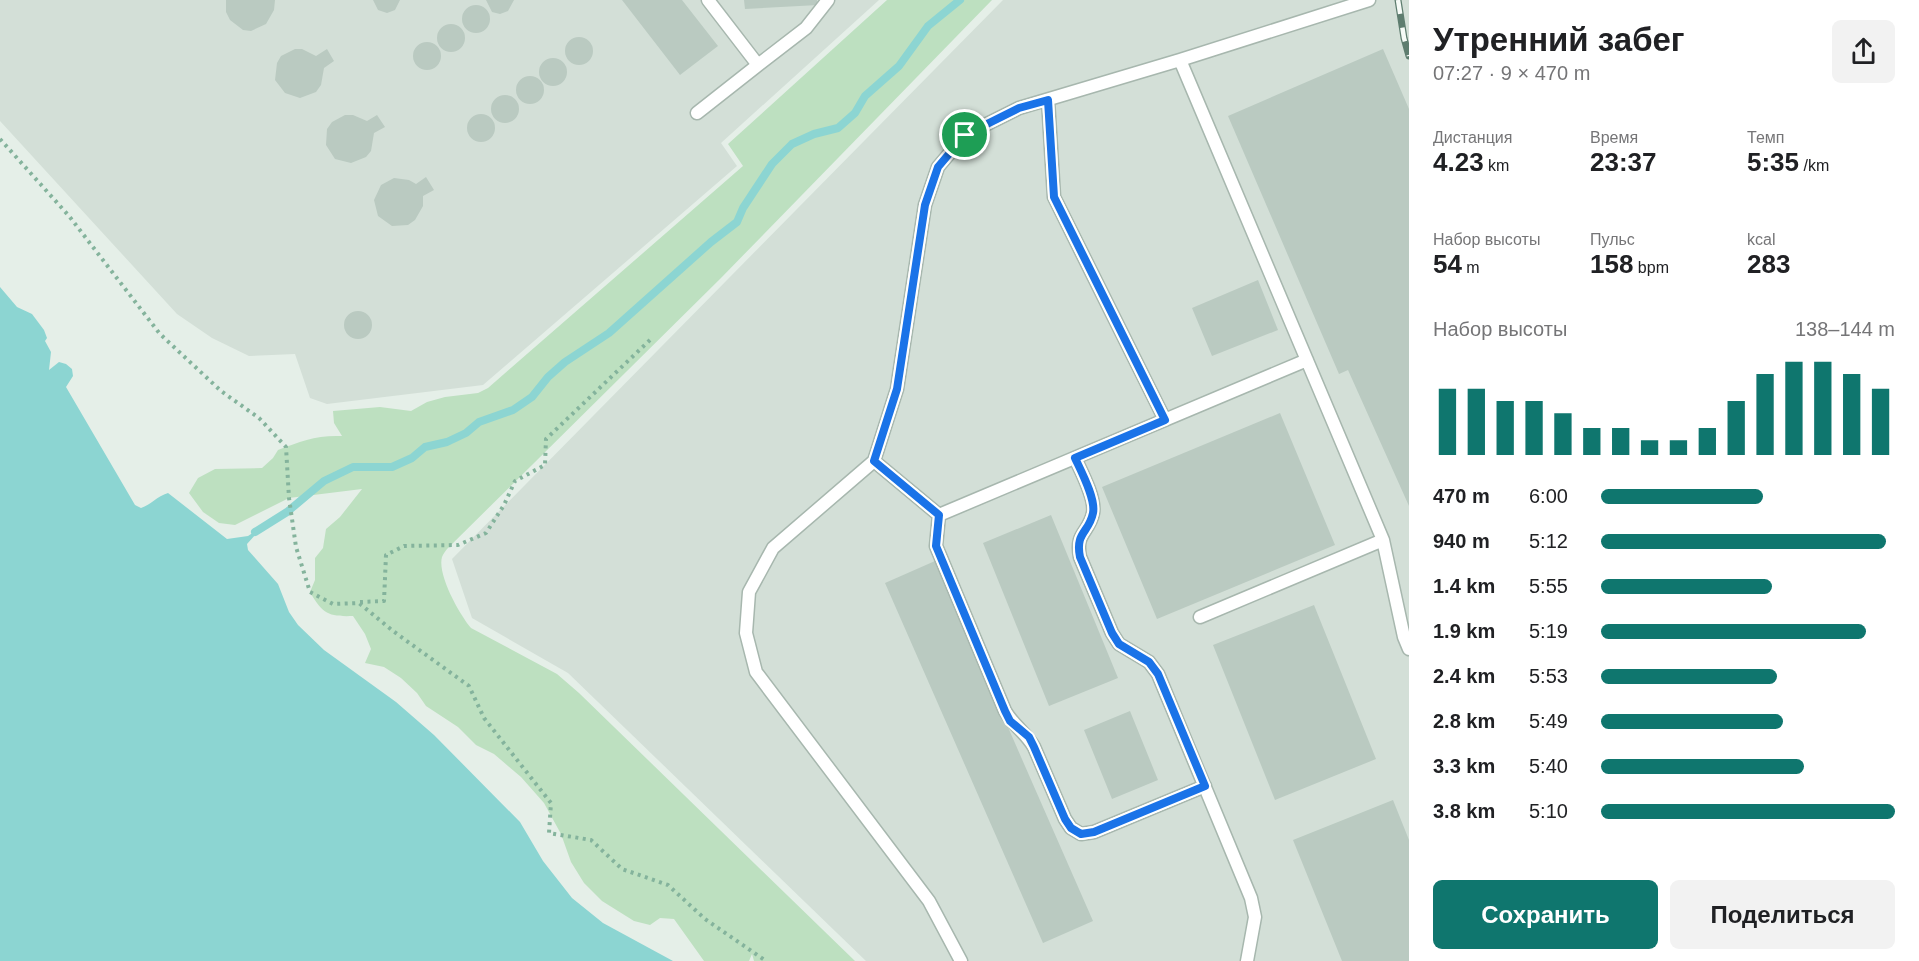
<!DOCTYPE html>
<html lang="ru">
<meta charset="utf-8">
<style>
body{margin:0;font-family:Arial,sans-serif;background:#f2f2f2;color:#202124;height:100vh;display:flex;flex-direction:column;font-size:22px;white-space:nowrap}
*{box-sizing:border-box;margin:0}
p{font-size:20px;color:#757577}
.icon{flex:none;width:33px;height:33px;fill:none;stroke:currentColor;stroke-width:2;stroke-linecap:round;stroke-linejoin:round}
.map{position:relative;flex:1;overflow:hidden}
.drawer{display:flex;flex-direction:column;background:#fff;width:510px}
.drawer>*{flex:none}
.pin{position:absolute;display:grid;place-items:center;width:51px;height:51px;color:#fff;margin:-26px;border:3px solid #fff;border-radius:50%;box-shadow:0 2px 6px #0007}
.round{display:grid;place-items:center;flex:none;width:63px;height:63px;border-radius:9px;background:#f2f2f2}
.overview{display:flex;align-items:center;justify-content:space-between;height:102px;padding:0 24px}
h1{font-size:33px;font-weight:700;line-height:45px}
.stats{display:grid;grid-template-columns:repeat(3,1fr);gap:9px;height:102px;padding:6px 24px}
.stats div{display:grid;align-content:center}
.stats b{font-size:26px;font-weight:700}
.stats small{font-size:16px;font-weight:400}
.stats p{font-size:16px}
.chart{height:168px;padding:12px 24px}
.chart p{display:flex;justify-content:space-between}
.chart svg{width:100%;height:108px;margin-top:6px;stroke:#0f766e;stroke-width:6}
.action{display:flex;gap:12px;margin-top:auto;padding:12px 24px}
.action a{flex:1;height:69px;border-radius:9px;background:#0f766e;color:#fff;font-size:24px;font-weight:700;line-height:69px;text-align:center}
.action a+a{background:#f2f2f2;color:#202124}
ul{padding:0 24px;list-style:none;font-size:20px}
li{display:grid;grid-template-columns:96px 72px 1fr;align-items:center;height:45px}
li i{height:15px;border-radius:8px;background:#0f766e}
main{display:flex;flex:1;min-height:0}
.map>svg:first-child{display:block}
</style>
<main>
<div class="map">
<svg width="1409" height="961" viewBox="0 0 1409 961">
<rect width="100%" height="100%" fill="#e5efe8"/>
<path fill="#d3dfd7" d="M0 0H879L721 143 737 166 483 385 327 404 310 398 295 354 249 356 212 338 177 314 0 121Z
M1003 0H1409V961H866L568 673 472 618 452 559Z"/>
<path fill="#bde0c0" d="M887 0H992L721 278 447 549C445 552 443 554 442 557 437 575 460 615 471 628L557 674 579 693 855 961H754L752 954 749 961H704L674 919 660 918 650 925 634 921 602 901 584 883 571 862 561 834 544 803 521 777 494 754 476 745 458 727 426 706 417 693 401 678 384 667 365 663 371 649 365 634 353 616C328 617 322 613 310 592L315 580V558L323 548 326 529 340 517 362 489 289 498 235 525 219 523 203 512 189 493 198 478 215 469 262 468 273 458 278 450C301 441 316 435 342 436L334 423 333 411 380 407 411 411 427 402 445 397 478 393 488 388 743 166 728 144Z"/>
<path fill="#8cd5d2" d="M0 287 17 307 32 314 44 330 47 338 45 341 51 352 49 370 59 362 66 364 72 369 73 376 66 387 135 505 141 508C151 505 157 496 168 493L227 539 248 536 263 526 247 544 248 550 278 584 289 612 298 625 324 650 396 702 434 735 520 822 543 861 572 898 603 923 673 961H0Z"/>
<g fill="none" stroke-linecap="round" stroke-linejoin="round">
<path stroke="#8cd5d2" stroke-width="8" d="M255 532 287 512 324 481 353 467H392L412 458 425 447 447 442 466 433 479 422 513 410 532 397 548 377 565 362 609 333 711 242 737 222 743 208 772 164 792 144 814 134 838 128 855 113 865 96 899 66 928 26 960 0"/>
</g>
<path fill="#bacac1" d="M226 0H275L274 10 266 24 251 31 243 30 230 20 226 12Z
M373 0H400L395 10 387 13 378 10Z
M486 0H514L508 11 500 14 492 12Z
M622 0H682L718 46 680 75Z
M744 0H817L818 5 745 9Z
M462 19a14 14 0 1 1 28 0a14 14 0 1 1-28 0Z
M437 38a14 14 0 1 1 28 0a14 14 0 1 1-28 0Z
M565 51a14 14 0 1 1 28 0a14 14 0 1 1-28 0Z
M413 56a14 14 0 1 1 28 0a14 14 0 1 1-28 0Z
M295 49H302L316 56 327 49 334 61 324 68 321 85 316 92 300 98 285 93 275 80 277 63 281 56Z
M1383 49 1409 109V506L1348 370 1339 374 1228 116Z
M539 72a14 14 0 1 1 28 0a14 14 0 1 1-28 0Z
M516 90a14 14 0 1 1 28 0a14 14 0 1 1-28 0Z
M491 109a14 14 0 1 1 28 0a14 14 0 1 1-28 0Z
M467 128a14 14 0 1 1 28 0a14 14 0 1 1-28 0Z
M345 115H353L367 121 377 115 385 127 374 133 371 151 366 157 351 163 335 159 326 145 327 129 332 122Z
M426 177 434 190 423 196V206L415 220 408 225 392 226 378 216 374 200 381 185 394 178 409 180 416 184Z
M1258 280 1278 330 1212 356 1192 308Z
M344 325a14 14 0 1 1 28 0a14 14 0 1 1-28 0Z
M1280 413 1335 545 1157 619 1102 487Z
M1051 515 1118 678 1049 706 983 543Z
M935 561 1093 921 1043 943 885 583Z
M1314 605 1376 759 1275 800 1213 645Z
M1130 711 1158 780 1112 799 1084 730Z
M1393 800 1409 840V961H1342L1293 840Z"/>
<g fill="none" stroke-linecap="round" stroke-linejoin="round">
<g stroke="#a7b7ae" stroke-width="15">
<path id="lane" d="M708 0 758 65 806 28 828 0
M1180 60 1383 540 1404 637 1409 649
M1048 100 1054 197 1165 420
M697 113 758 65
M1075 458C1081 471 1096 499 1093 513 1089 533 1075 532 1080 557L1112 633 1119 644 1149 662 1158 674 1251 898 1255 917 1247 961
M874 461 939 515 1307 360
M939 515 936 546 1005 711C1013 725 1026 733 1034 747L1065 819 1071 828 1081 834 1094 832 1205 786
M1200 617 1383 540
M961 961 929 901 756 672 746 633 749 592 773 548 874 461 897 389 925 205 938 167 965 135 1019 108 1180 60 1369 0"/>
</g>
<path stroke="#84b39c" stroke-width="4" stroke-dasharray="3 4.5" stroke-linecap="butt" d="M0 139 69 216 160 334 221 391 259 418 286 447 289 498 296 547 310 592 333 604 359 603 393 631 469 686 484 718 551 803 549 833 591 840 622 869 668 885 705 919 766 961
M360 602 384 601 386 555 404 546 458 545 486 533 504 505 515 481 545 465 546 439 650 340"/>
<use href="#lane" stroke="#fff" stroke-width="12"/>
<g stroke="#5e7d6f" stroke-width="7">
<path id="rail" d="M1398 0 1404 38 1409 56"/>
</g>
<use href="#rail" stroke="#f6fbf7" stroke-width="4.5" stroke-dasharray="14" stroke-linecap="butt"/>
</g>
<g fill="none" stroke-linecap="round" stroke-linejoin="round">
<g stroke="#fff" stroke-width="12">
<path id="route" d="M1048 100 1054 197 1165 420 1075 458C1081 471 1096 499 1093 513 1089 533 1075 532 1080 557L1112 633 1119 644 1149 662 1158 674 1205 786 1094 832 1081 834 1071 828 1065 819 1034 747 1029 737 1010 721 1005 711 936 546 939 515 874 461 897 389 925 205 938 167 965 135 1019 108Z"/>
</g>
<use href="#route" stroke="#1a73e8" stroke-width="8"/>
</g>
</svg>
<div class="pin" style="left:965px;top:135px;background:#1e9e55"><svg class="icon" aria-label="arrive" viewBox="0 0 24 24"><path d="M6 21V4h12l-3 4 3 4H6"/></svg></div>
</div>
<section class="drawer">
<div class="overview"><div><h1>Утренний забег</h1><p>07:27 · 9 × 470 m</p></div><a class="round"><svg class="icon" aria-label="share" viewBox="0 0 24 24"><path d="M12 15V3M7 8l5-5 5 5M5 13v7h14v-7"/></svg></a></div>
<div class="stats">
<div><p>Дистанция</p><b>4.23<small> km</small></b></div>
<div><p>Время</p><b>23:37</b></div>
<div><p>Темп</p><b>5:35<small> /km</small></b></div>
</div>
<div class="stats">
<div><p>Набор высоты</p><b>54<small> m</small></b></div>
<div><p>Пульс</p><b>158<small> bpm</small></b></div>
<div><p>kcal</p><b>283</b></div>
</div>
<div class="chart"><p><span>Набор высоты</span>138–144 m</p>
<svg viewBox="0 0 160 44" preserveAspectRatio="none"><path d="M5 44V17M15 44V17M25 44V22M35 44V22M45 44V27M55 44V33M65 44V33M75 44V38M85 44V38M95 44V33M105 44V22M115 44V11M125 44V6M135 44V6M145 44V11M155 44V17"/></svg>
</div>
<ul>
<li><b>470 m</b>6:00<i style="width:55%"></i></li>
<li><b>940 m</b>5:12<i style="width:97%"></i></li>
<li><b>1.4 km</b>5:55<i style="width:58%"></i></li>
<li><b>1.9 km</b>5:19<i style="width:90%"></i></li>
<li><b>2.4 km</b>5:53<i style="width:60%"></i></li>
<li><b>2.8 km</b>5:49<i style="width:62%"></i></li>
<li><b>3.3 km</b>5:40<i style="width:69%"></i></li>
<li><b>3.8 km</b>5:10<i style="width:100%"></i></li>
</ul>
<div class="action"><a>Сохранить</a><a>Поделиться</a></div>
</section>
</main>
